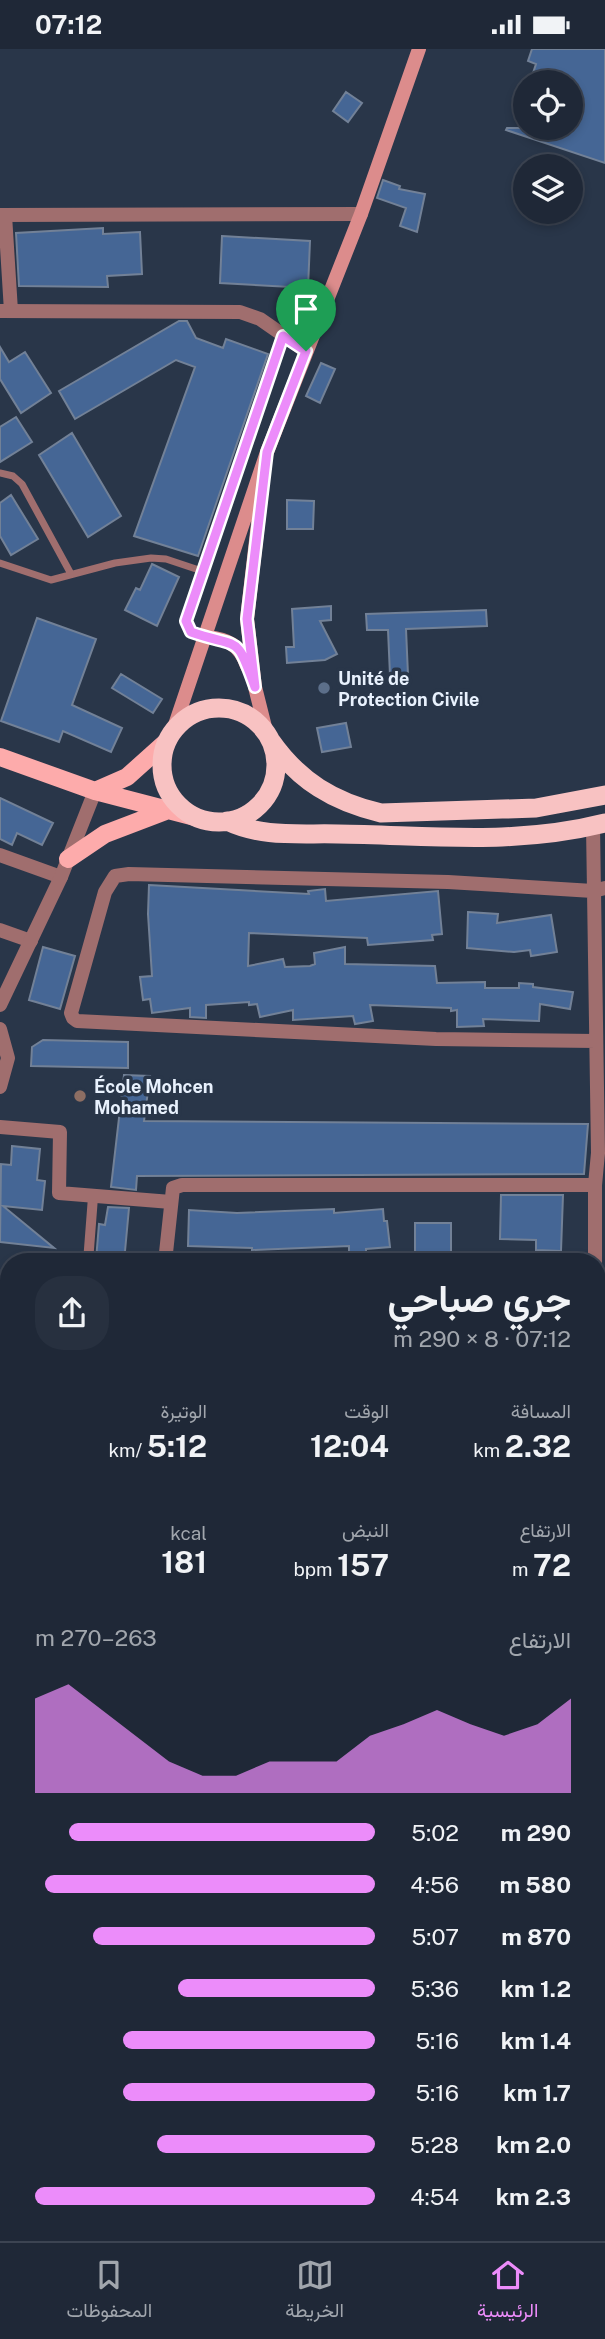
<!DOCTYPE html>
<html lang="ar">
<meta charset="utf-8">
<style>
body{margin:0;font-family:"Public Sans",Vazirmatn,sans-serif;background:#27303f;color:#f1f3f6;direction:rtl;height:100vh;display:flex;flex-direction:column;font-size:26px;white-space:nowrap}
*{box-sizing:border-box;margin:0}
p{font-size:23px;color:#a1a6ad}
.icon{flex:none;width:38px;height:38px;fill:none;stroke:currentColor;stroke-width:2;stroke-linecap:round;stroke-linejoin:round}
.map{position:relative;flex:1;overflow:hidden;direction:ltr}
.panel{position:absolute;left:0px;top:1204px;width:606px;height:989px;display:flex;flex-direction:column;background:#1f2837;border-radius:28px 28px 0 0;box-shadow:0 4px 10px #0003,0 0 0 2px #3c4452;direction:rtl}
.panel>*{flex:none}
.tools{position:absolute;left:513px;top:21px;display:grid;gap:14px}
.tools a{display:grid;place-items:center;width:70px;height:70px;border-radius:50%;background:#1f2837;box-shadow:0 4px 10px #0003,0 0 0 2px #3c4452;font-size:35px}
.pin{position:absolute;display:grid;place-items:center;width:60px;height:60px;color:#fff;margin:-72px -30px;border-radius:50% 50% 50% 0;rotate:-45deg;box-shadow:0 0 7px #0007}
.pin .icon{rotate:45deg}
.round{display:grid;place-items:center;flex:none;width:74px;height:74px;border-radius:28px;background:#27303f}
.summary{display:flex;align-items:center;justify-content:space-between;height:119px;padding:0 35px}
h1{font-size:38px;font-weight:700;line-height:52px}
.stats{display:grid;grid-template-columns:repeat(3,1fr);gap:10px;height:119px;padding:7px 35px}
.stats div{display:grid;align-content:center}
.stats b{font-size:30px;font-weight:700}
.stats small{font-size:19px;font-weight:400}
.stats p{font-size:19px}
.chart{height:196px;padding:14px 35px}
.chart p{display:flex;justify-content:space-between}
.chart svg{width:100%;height:126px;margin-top:7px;fill:#ec8cfa;opacity:.7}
ul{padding:0 35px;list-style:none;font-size:23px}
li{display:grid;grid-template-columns:112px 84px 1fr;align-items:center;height:52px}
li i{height:18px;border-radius:9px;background:#ec8cfa}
.status{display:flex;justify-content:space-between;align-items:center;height:49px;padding:0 35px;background:#1f2837;direction:ltr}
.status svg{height:19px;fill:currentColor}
.tabs{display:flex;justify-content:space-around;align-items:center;height:98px;border-top:2px solid #3c4452;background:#1f2837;font-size:19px;color:#a1a6ad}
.tabs a{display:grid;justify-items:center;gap:4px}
.tabs .active{color:#ec8cfa}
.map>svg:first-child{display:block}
</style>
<div class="status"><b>07:12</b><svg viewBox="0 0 49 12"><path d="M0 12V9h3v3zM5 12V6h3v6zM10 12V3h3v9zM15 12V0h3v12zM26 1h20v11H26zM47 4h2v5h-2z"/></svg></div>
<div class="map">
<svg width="605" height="2192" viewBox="0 0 605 2192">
<rect width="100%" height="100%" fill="#293649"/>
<path fill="#456695" stroke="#728197" stroke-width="2" d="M532 0H605V114L506 81 507 79H570V33H530L536 15 528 12Z
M346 43 362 54 348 73 333 62Z
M383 131 400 137 399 140 425 145 417 183 400 177 406 159 377 149Z
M103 179V185L140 183 142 225 107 227 108 238 19 237 16 184Z
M222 187 310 192 308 239 220 234Z
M179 272H187L196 289 223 299 226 290 268 305 198 507 134 487 195 318 176 311 75 370 59 342Z
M0 298 9 313 25 303 51 344 21 364 0 330Z
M321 314 335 320 320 354 306 347Z
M16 368 32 393 0 413V378Z
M72 384 121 467 88 488 39 406Z
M11 446 38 490 11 506 0 487V454Z
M287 451 314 452 313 480H287Z
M152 515 179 528 157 577 125 561 136 539 140 541Z
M331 557V571L320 572 337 605 325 611 287 614 286 598H294L292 560Z
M486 561 487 577 406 580 408 626H390L388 581H367L366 565Z
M37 569 96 590 72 656 122 679 111 703 63 682 59 693 1 672Z
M121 625 162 650 153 664 112 639Z
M346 674 351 698 322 703 317 679Z
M0 749 53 774 42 796 17 784 12 796 0 790Z
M149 836 309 845 308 842 325 840 326 852 438 842 442 885 432 886 433 891 368 896 367 889 249 884 248 917 283 910 285 918 310 917 315 915 314 904 345 898V915L435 917 437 934 485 933V939H519V934L533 935V938L573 943 570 960 540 955 539 972 483 970 484 977 457 978V961L451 962V959L370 956 373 972 355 975 353 967 293 971V961L260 968 257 955 249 956V953L206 956V969L190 968V959L152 964 150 950 143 951 140 928 152 927 148 865Z
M468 863 498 865 497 874 551 866 557 903 531 907 530 901 514 903 467 899Z
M43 898 75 907 60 960 29 951Z
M43 991 128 993V1019L31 1017 32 998Z
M124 1026 150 1027 144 1072 588 1075 584 1125 137 1127 136 1141 111 1138Z
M12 1097 40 1100 37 1131 45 1132 42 1161 3 1157 54 1199 0 1193 1 1115 11 1116Z
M501 1146H563L561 1202 536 1201V1191L500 1190Z
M108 1158 129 1159 124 1213 96 1211 99 1175 105 1176Z
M334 1160V1164L383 1160 384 1172H387L390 1198 366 1200V1206L349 1207V1197L252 1201V1199L188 1197 189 1161 237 1164Z
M415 1174H451V1206H415Z"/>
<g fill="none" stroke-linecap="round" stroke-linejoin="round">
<path stroke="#a06e6e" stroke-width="7" d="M0 424 13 427 22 435 71 525
M0 514 51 531 115 514 151 509 166 510 205 523
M205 588 191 583 186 572 283 287"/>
<path stroke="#a06e6e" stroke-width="10" d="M88 1213 93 1148"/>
<path stroke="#a06e6e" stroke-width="14" d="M0 166 361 165
M5 166 11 262
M0 262 240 263 260 270 306 302
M593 777 598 1104 595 1136V1213
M0 806 61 828
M0 881 31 892
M596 992 436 990 77 972 73 969 71 964 105 843 115 827 129 825 448 833 593 842 605 839
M0 1078 60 1083 59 1144 171 1153
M165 1213 173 1139 182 1136H595
M597 1250 605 1248
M597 1359 605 1358
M597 1503H605
M597 1597H605
M0 1605H9"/>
<path stroke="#a06e6e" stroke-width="14" d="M0 956 61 828 95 742
M0 980 8 1009 0 1038
M0 1323 9 1329
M0 1581 9 1534"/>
<path stroke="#dc8c8c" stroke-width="14" d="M262 439 247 570 255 638 267 686
M207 588C228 590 240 596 247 617
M174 679 267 403 361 165 419 0"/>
<path stroke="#fdabab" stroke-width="18" d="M0 708 95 742 195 768
M95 742 127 728 165 694
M68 810 105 785 168 761"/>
<path stroke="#f8c2c2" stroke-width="19" d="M162 716a57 57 0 1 1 114 0a57 57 0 1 1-114 0Z
M271 692C299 732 334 753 381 764L536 759 605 746
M227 772C262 789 300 784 338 785 429 786 514 797 605 774"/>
<path stroke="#f3d9d8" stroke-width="21" d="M0 1700 9 1717
M597 1800 605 1799
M597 1835H605
M0 1839 9 1837
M0 1880 9 1878"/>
</g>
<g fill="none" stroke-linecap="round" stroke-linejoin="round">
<g stroke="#fff" stroke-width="14">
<path id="route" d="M283 287 306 302 267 403 247 570 255 638C236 584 240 600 191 583L186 572Z"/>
</g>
<use href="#route" stroke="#ec8cfa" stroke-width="9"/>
</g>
<circle fill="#5c6f8a" stroke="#293649" stroke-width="2.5" cx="324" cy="639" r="7"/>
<circle fill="#8d6e63" stroke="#293649" stroke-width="2.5" cx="80" cy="1047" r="7"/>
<g text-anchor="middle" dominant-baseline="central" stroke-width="7" stroke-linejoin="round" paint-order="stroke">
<g font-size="18" font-weight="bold" fill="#e8f1fd" stroke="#293649" text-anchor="start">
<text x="338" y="629">Unité de<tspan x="338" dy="21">Protection Civile</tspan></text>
<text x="94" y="1037">École Mohcen<tspan x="94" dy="21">Mohamed</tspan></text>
</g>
</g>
</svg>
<div class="tools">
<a><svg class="icon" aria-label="locate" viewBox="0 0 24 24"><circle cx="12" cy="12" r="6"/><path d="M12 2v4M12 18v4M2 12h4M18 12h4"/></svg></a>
<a><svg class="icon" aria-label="layers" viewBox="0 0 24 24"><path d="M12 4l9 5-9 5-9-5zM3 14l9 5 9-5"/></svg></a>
</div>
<div class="pin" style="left:306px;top:302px;background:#1e9e55"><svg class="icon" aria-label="arrive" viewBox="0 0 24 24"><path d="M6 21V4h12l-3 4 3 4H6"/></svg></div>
<section class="panel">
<div class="summary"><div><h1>جري صباحي</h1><p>07:12 · 8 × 290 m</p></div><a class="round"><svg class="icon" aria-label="share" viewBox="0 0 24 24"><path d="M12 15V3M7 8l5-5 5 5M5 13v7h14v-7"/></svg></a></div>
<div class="stats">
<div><p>المسافة</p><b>2.32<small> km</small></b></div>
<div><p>الوقت</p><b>12:04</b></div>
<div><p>الوتيرة</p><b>5:12<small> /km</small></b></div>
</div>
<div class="stats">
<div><p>الارتفاع</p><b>72<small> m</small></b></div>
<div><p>النبض</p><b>157<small> bpm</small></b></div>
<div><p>kcal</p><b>181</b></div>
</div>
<div class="chart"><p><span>الارتفاع</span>263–270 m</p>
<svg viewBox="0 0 160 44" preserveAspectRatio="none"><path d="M0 44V11L10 6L20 15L30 24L40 33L50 38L60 38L70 33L80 33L90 33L100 24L110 20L120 15L130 20L140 24L150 20L160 11V44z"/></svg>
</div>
<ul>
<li><b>290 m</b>5:02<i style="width:90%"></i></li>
<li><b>580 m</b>4:56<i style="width:97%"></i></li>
<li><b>870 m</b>5:07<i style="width:83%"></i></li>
<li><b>1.2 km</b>5:36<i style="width:58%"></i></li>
<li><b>1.4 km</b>5:16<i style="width:74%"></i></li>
<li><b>1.7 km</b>5:16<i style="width:74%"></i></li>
<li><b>2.0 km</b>5:28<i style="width:64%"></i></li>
<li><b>2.3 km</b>4:54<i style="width:100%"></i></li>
</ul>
</section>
</div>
<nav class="tabs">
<a class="active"><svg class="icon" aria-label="home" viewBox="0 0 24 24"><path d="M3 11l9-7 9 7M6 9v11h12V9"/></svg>الرئيسية</a>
<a><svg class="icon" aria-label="map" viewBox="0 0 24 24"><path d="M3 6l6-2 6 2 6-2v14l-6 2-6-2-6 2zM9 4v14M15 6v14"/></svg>الخريطة</a>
<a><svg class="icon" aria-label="saved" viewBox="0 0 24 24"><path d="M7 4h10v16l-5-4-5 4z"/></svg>المحفوظات</a>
</nav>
